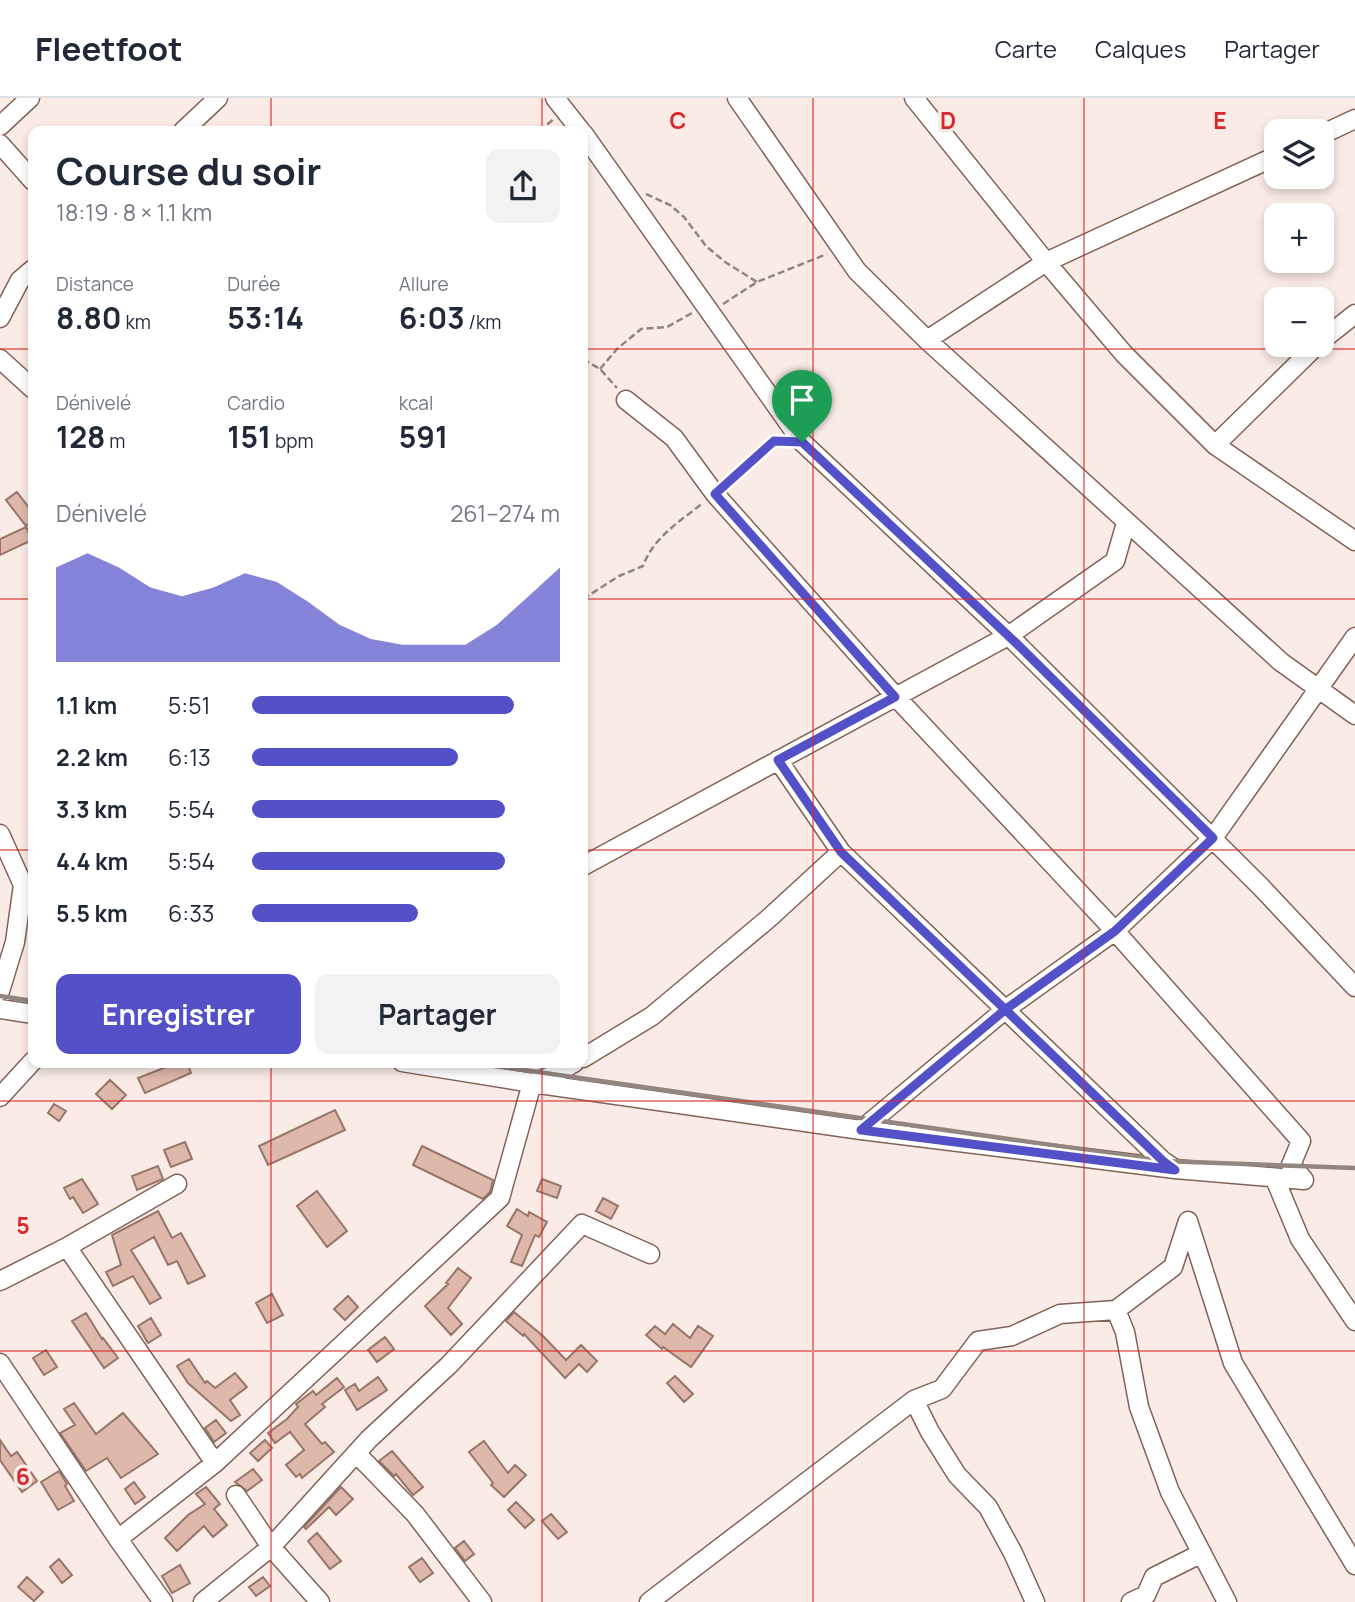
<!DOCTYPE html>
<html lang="fr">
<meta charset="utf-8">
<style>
body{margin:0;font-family:Manrope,sans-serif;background:#f2f2f3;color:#1f2937;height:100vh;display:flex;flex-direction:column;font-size:26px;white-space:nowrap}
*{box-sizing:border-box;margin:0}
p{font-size:23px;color:#747a83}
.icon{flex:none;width:38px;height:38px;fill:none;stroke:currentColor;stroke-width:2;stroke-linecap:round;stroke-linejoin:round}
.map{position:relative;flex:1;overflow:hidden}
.details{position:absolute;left:28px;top:28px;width:560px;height:942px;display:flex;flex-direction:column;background:#fff;border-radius:14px;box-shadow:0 4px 10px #0003}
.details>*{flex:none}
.fabs{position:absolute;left:1264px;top:21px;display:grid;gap:14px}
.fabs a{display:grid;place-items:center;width:70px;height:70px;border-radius:14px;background:#fff;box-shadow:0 4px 10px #0003;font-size:35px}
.pin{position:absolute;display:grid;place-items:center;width:60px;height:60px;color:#fff;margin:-72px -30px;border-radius:50% 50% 50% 0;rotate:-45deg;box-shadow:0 0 7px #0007}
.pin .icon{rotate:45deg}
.round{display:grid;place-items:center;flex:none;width:74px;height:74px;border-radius:14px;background:#f2f2f3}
.headline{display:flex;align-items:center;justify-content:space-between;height:119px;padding:0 28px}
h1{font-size:38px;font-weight:700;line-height:52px}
.metrics{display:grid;grid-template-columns:repeat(3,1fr);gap:10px;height:119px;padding:7px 28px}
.metrics div{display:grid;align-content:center}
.metrics b{font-size:30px;font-weight:700}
.metrics small{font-size:19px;font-weight:400}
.metrics p{font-size:19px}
.chart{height:196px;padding:14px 28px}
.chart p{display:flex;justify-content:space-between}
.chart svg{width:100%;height:126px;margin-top:7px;fill:#5451c8;opacity:.7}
.action{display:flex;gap:14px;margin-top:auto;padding:14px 28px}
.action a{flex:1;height:80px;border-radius:14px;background:#5451c8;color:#fff;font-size:28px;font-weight:700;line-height:80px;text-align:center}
.action a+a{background:#f2f2f3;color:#1f2937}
ul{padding:0 28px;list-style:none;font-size:23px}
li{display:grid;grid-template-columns:112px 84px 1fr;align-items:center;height:52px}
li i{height:18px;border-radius:9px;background:#5451c8}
header{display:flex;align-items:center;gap:42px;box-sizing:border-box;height:98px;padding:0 35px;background:#fff;border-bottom:2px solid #e0e1e3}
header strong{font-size:33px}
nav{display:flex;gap:38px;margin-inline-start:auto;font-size:24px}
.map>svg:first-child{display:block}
</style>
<header>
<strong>Fleetfoot</strong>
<nav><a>Carte</a><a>Calques</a><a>Partager</a></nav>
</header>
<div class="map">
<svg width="1355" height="1504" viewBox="0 0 1355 1504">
<rect width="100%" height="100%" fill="#fbebe6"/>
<path fill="#ddb8ab" stroke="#977569" stroke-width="2" d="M17 394 33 415V423L26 428 6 402Z
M26 429 32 442 0 457V441Z
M179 964H187L191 975 145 995 138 980Z
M110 982 126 997 112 1011 96 996Z
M54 1006 66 1013 59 1023 48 1015Z
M335 1012 345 1032 268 1067 259 1048Z
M185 1044 192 1061 171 1069 164 1052Z
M422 1048 493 1082 490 1094 483 1101 413 1067Z
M158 1068 163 1081 137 1092 132 1078Z
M82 1081 98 1106 83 1115 73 1099 70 1101 64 1090Z
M542 1081 561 1088 557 1100 537 1093Z
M317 1093 347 1133 327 1149 297 1108Z
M603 1100 618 1108 611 1121 596 1113Z
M517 1111 528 1118 529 1114 547 1124 539 1139 535 1137 522 1168 511 1164 522 1137 507 1128Z
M158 1113 172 1140 181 1135 205 1178 188 1186 177 1163 168 1167 154 1139 131 1152 161 1200 150 1206 133 1178 113 1188 106 1174 121 1167 112 1137Z
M458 1170 471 1180 448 1210 462 1226 451 1237 425 1208 448 1186 446 1185Z
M272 1196 283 1217 267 1225 256 1205Z
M348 1198 358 1209 345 1222 334 1211Z
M514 1214 543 1238 566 1262 581 1247 597 1263 587 1274 579 1266 565 1280 524 1236 523 1238 506 1223Z
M86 1215 102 1241 103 1240 118 1260 104 1270 72 1223Z
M151 1220 161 1237 148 1245 138 1228Z
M673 1226 690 1240 698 1228 713 1238 691 1269 663 1249 662 1251 646 1237 655 1228 665 1236Z
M385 1239 394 1251 377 1264 368 1252Z
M46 1252 57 1269 44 1277 33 1260Z
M189 1261 205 1285 207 1283 215 1290 235 1275 247 1289 230 1302 240 1317 231 1323 188 1285 177 1268Z
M675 1278 693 1296 684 1304 667 1285Z
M378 1279 387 1292 357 1312 345 1292 355 1286 359 1293Z
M337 1280 344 1289 322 1306 325 1309 305 1326 322 1346 325 1344 334 1354 302 1380 300 1376 296 1379 286 1367 304 1352 290 1334 275 1345 268 1335 287 1321 298 1309 296 1306 313 1293 316 1297Z
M74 1305 96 1336 123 1315 158 1356 121 1380 107 1360 86 1373 60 1335 75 1327 64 1311Z
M216 1322 226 1335 214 1344 205 1330Z
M0 1342 11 1358 17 1354 37 1383 22 1394 0 1362Z
M265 1342 272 1350 258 1363 250 1355Z
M484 1343 508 1375 515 1367 526 1377 504 1399 491 1387 493 1385 469 1354Z
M392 1353 423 1389 413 1397 396 1376 394 1378 379 1363Z
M253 1371 262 1382 247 1393 235 1384Z
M59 1373 67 1386 65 1388 74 1403 58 1412 41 1384Z
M134 1384 145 1399 135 1406 125 1391Z
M206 1389 220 1406 214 1411 227 1427 213 1439 204 1428 177 1453 165 1440 188 1417 205 1406 196 1396Z
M341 1389 353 1401 336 1417 329 1409 306 1431 304 1429Z
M516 1404 534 1422 525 1430 508 1412Z
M551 1416 567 1434 558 1441 542 1423Z
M317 1435 341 1463 330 1471 308 1443Z
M464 1443 474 1456 465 1463 455 1450Z
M422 1460 433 1475 420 1484 409 1469Z
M59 1461 72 1477 62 1485 50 1469Z
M180 1467 190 1485 172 1495 162 1478Z
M27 1479 43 1494 34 1503 18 1489Z
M263 1479 270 1488 256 1498 249 1489Z"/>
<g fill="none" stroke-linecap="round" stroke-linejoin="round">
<g stroke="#836256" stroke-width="21">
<path id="minor" d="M555 0 581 33
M737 0 857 173 927 242 1281 564 1355 617
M914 0 1046 164 1124 256 1215 347 1355 443
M0 28 30 0
M183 33 218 0
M583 35 802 344 1016 545 1261 789 1355 889
M1321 37 1355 21
M0 46 33 83
M0 220 20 182 33 171
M927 242 1046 164 1276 58
M1321 243 1355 216
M0 261 33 291
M626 302 674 340 715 396 896 599 1115 833 1301 1043 1291 1067 1304 1082
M1215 347 1317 247
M778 662 841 754 1163 1063 1175 1071
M0 736 23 787 15 844 0 893
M583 768 1008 538 1115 463 1126 425
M0 911 33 916
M583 960 652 918 768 821 841 754
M535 984 554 977 575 964
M532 985 861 1032 1006 911 1115 833 1213 740 1355 539
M0 999 33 963
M861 1032 1175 1071 1304 1082
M1275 1081 1300 1141 1355 1223
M67 1149 177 1086
M0 1183 67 1149 215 1365 118 1441 163 1504
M0 1265 118 1441
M914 1302 942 1291 978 1243 1012 1238 1060 1216 1116 1212
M356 1355 415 1416 482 1504
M215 1365 500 1100 532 985 402 964
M236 1397 271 1449 320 1504
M203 1504 271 1449 369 1341 449 1267 582 1126 650 1156
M649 1504 914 1302 930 1334 957 1377 988 1409 1013 1455 1035 1504
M1131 1504 1146 1497 1154 1479 1202 1455
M1227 1504 1170 1394 1139 1309 1125 1234 1116 1212 1173 1169 1188 1123 1233 1265 1355 1467"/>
</g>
<path stroke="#928480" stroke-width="2.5" stroke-dasharray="7 3.5" stroke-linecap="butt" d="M539 33 554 21
M646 96 670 107 684 119 706 148 725 164 757 184
M723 206 757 184 827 156
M583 261 600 271 617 290
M600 271 617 251 641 231 667 229 692 215
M727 385 774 343H781
M583 501 619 478 643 468C653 440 680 423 703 405"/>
<use href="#minor" stroke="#fff" stroke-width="18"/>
<path stroke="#938580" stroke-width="4.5" d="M0 898 33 903
M467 964 1163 1063 1355 1070"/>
</g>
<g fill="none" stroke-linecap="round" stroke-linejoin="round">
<g stroke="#fff" stroke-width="14">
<path id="route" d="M802 344 774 343 715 396 895 599 778 662 841 754 1163 1063 1175 1072 861 1032 1006 911 1115 833 1213 740 1016 545 802 344"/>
</g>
<use href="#route" stroke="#5451c8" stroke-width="9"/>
</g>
<path fill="none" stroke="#d62828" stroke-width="2" stroke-opacity="0.55" d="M271 0V33M542 0V33M813 0V1504M1084 0V1504M0 251H33M583 251H1355M0 501H33M583 501H1355M0 752H33M583 752H1355M271 964V1504M542 964V1504M0 1003H1355M0 1253H1355"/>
<g font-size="23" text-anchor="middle" font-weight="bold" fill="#d62828" stroke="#fbebe6" stroke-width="7" stroke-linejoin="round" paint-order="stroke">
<text x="678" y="31">C</text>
<text x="948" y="31">D</text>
<text x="1220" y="31">E</text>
<text x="23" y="1136">5</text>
<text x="23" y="1387">6</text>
</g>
</svg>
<div class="fabs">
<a><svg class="icon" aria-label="layers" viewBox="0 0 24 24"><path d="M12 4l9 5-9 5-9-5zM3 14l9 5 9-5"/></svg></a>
<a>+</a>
<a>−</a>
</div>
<div class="pin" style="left:802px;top:344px;background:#1e9e55"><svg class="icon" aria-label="arrive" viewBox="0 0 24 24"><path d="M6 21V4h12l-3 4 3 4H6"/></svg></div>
<section class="details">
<div class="headline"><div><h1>Course du soir</h1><p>18:19 · 8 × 1.1 km</p></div><a class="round"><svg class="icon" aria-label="share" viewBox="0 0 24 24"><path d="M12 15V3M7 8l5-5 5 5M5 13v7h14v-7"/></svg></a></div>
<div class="metrics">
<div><p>Distance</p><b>8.80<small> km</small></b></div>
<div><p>Durée</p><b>53:14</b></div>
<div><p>Allure</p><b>6:03<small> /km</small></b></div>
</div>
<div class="metrics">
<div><p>Dénivelé</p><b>128<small> m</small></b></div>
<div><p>Cardio</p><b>151<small> bpm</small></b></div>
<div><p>kcal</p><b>591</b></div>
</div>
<div class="chart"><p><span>Dénivelé</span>261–274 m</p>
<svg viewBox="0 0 160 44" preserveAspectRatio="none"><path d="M0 44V11L10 6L20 11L30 18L40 21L50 18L60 13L70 16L80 23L90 31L100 36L110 38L120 38L130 38L140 31L150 21L160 11V44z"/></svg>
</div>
<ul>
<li><b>1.1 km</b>5:51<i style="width:85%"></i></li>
<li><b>2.2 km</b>6:13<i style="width:67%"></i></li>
<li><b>3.3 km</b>5:54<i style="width:82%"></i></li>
<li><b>4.4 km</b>5:54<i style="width:82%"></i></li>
<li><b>5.5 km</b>6:33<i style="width:54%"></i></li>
</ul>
<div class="action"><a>Enregistrer</a><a>Partager</a></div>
</section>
</div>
